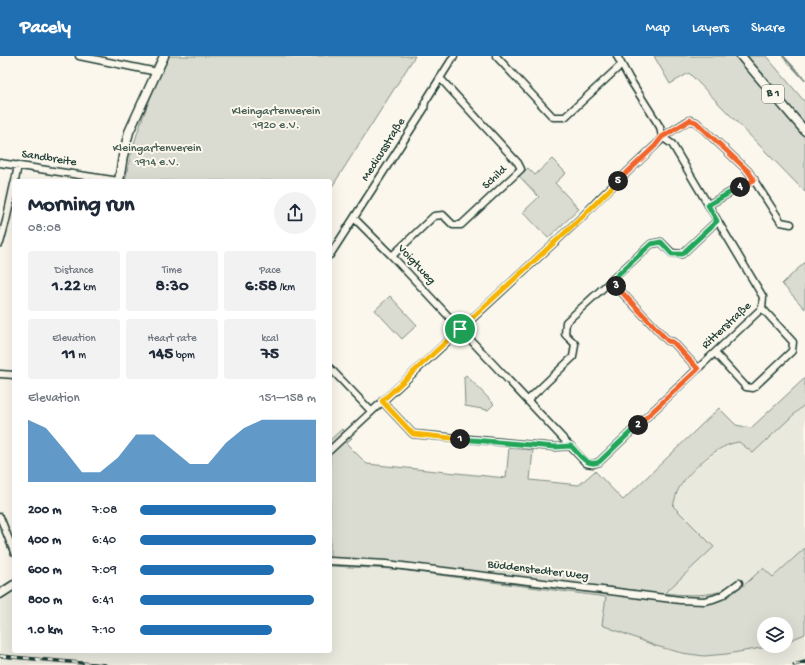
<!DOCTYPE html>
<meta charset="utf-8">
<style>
body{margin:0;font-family:"Gochi Hand",sans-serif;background:#f2f2f3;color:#1f2937;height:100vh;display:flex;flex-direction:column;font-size:15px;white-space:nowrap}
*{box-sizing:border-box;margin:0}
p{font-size:13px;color:#747a83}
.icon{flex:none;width:22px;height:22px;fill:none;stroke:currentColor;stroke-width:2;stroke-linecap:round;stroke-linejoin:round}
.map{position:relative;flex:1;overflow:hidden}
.drawer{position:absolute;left:12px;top:123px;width:320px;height:474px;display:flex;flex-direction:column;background:#fff;border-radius:4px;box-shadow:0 4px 16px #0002}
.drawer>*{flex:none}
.buttons{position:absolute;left:757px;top:561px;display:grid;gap:8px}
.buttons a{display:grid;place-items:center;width:36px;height:36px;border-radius:50%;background:#fff;box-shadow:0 4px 16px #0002;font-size:20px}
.pin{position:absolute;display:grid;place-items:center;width:34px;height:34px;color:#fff;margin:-17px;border:2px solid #fff;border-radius:50%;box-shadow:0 1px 4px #0007}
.km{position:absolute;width:20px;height:20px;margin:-10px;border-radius:50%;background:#222;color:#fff;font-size:11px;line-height:20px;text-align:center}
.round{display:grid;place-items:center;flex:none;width:42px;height:42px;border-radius:21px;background:#f2f2f3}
.summary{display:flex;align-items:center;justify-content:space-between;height:68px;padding:0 16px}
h1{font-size:22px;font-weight:800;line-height:30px}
.stats{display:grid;grid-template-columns:repeat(3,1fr);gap:6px;height:68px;padding:4px 16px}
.stats div{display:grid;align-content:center;border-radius:4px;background:#f2f2f3;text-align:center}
.stats b{font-size:17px;font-weight:800}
.stats small{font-size:11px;font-weight:400}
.stats p{font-size:11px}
.chart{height:112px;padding:8px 16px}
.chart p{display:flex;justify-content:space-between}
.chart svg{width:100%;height:72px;margin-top:4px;fill:#1f6fb2;opacity:.7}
ul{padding:0 16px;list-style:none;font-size:13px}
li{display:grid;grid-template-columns:64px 48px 1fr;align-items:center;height:30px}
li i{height:10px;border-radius:5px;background:#1f6fb2}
header{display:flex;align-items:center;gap:24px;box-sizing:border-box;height:56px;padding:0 20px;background:#1f6fb2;color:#fff}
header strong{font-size:19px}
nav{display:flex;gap:22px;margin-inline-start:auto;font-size:14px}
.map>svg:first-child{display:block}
</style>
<header>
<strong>Pacely</strong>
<nav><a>Map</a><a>Layers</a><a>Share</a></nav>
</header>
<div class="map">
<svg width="805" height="609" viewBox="0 0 805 609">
<rect width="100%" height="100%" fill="#fbf7ec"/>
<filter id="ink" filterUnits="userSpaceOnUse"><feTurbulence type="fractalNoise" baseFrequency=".025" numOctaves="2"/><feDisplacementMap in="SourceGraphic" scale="8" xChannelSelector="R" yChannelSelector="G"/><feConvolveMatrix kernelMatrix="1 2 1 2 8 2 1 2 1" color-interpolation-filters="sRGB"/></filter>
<g filter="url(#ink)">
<path fill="#eae9de" d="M805 348V492L772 521 763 512 741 532 735 526 723 534 716 537 689 538 665 537 713 492 672 449 678 434 683 427 698 410 727 389 739 386 753 397Z
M330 510 393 513 607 542 602 566 656 590 682 597 704 600 727 598 773 590H786V586L805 578V595L803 597H805V609H0V546L14 537V595H330Z"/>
<path fill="#dbdcd1" stroke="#7d8c82" d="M169 0H415L330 134V125H125C133 82 150 39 169 0Z
M654 0H766L805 46V136L689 17 670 28Z
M552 103 566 117 555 127 579 153 548 182 523 156 539 141 519 120 528 112 535 119Z
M805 206V253L782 228Z
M390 240 417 269 402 283 375 254Z
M466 319 494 348 488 354 465 350 464 321Z
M805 322V348L753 397 739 386C718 388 690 414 679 432 676 437 675 444 673 450L714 491 665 537C679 539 705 540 718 536 724 534 729 530 735 526L741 532 763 512 773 521 805 492V578L786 586V568H764V590H773L727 598 704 600 682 597 656 590 602 569 606 541 393 513 330 510V384L342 373 352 382 346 387 367 408 506 422 509 392 533 394 530 424 579 429 595 415 623 444 719 352 736 369 751 372Z"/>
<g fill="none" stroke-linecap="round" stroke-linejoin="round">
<path stroke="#74847b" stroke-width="2" d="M783 0 805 24"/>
<g stroke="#1f3d34" stroke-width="9">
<path id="minor" d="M79 0 157 16
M496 0 553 61H565L621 9
M0 107 119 125
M15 125 18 109
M708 149 754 123
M354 162 392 200 586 407 593 408 599 406 762 252 763 241 672 88 662 81 686 66 690 64 696 66 748 115 781 166 791 168
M0 187 6 165 14 128
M330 199 424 53 425 46 454 0
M392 200 434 160 443 159 453 169H461L521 113 518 107 440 22
M611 225 668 285 673 286 698 313
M715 297 746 331 753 332 792 295 793 286 762 252
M330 312 371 355
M0 318 14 319
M528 344 573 301 575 288 565 278 566 266 651 188 661 186 672 197 682 198 717 165
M382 345 413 378 555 391 571 390
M330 394 581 162 599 143 660 85 662 81 660 71 629 22 617 0
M0 461 14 496
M330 505 386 508 610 535 680 544 704 545 713 543 721 540 739 527"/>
</g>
<g stroke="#1f3d34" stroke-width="11">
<path id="major" d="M741 0 805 75
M119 125 123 100 129 76 164 0
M0 538 14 529"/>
</g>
<use href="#minor" stroke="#fbf7ec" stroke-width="6"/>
<use href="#major" stroke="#fbf7ec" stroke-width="8"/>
<g stroke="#1f3d34" stroke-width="3.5">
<path id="rail" d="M0 600 105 609
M794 609 805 606"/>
</g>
<use href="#rail" stroke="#fbf7ec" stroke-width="2" stroke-dasharray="6" stroke-linecap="butt"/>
</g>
</g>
<g fill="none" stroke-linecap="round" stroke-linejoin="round" filter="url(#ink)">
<g stroke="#fff" stroke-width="8">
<path id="split-1" d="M460 383 413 378 382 345 460 273"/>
</g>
<g stroke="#fff" stroke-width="8">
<path id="split-2" d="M460 383 555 391 571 390C580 399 586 411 599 406L638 369"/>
</g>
<g stroke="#fff" stroke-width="8">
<path id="split-3" d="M616 230 668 285 673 286 698 313 638 369"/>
</g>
<g stroke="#fff" stroke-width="8">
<path id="split-4" d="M616 230 611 225 651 188 661 186 672 198H682L717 165 708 149 740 131"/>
</g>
<g stroke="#fff" stroke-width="8">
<path id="split-5" d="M618 125 655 90 662 81 690 64 696 66 748 115 754 124 740 131"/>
</g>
<g stroke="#fff" stroke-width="8">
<path id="split-6" d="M460 273 581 162 618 125"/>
</g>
<use href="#split-1" stroke="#f5b400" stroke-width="5"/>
<use href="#split-2" stroke="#22a559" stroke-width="5"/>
<use href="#split-3" stroke="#f0652b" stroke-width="5"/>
<use href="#split-4" stroke="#22a559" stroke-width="5"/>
<use href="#split-5" stroke="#f0652b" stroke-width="5"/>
<use href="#split-6" stroke="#f5b400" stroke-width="5"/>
</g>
<g text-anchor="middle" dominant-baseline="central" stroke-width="4" stroke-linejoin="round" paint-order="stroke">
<rect fill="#fbf7ec" stroke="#61756b" stroke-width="1" x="762" y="29" width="22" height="18" rx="3"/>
<g font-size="11" font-weight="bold" fill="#1f3d34">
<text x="773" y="38">B 1</text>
</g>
<g font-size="12" fill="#455d53" stroke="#fbf7ec">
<text x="276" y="56">Kleingartenverein<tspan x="276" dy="14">1920 e.V.</tspan></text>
<text x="157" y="93">Kleingartenverein<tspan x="157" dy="14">1914 e.V.</tspan></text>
</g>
<g font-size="12" fill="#1f3d34" stroke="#fbf7ec">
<text transform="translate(384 94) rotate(-58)">Medicusstraße</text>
<text transform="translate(49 103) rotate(9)">Sandbreite</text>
<text transform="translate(495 122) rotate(-43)">Schild</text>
<text transform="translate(416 209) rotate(47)">Voigtweg</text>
<text transform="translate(727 270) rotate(-43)">Ritterstraße</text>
<text transform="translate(538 515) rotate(7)">Büddenstedter Weg</text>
</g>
</g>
</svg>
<div class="buttons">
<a><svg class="icon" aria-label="layers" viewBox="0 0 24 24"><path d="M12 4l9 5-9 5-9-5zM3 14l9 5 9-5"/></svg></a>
</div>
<div class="pin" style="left:460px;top:273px;background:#1e9e55"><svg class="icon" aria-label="arrive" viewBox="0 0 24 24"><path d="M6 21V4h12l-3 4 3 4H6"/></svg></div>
<b class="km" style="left:460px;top:383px">1</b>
<b class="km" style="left:638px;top:369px">2</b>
<b class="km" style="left:616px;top:230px">3</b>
<b class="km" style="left:740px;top:131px">4</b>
<b class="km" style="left:618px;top:125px">5</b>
<section class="drawer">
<div class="summary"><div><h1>Morning run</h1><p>08:08</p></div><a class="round"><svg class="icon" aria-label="share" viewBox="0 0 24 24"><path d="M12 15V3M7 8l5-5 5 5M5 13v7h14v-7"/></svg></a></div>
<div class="stats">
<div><p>Distance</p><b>1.22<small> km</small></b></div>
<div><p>Time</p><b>8:30</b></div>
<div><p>Pace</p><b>6:58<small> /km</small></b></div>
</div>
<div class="stats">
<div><p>Elevation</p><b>11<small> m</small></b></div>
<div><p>Heart rate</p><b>145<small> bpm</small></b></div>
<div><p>kcal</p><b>75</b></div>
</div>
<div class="chart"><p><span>Elevation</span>151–158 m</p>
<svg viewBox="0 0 160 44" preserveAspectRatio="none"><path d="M0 44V6L10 11L20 24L30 38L40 38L50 29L60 15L70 15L80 24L90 33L100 33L110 20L120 11L130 6L140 6L150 6L160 6V44z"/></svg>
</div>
<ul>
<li><b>200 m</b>7:08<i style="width:77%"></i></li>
<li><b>400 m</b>6:40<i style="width:100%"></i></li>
<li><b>600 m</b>7:09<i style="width:76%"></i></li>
<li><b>800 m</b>6:41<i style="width:99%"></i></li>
<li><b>1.0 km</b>7:10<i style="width:75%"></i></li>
</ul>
</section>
</div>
